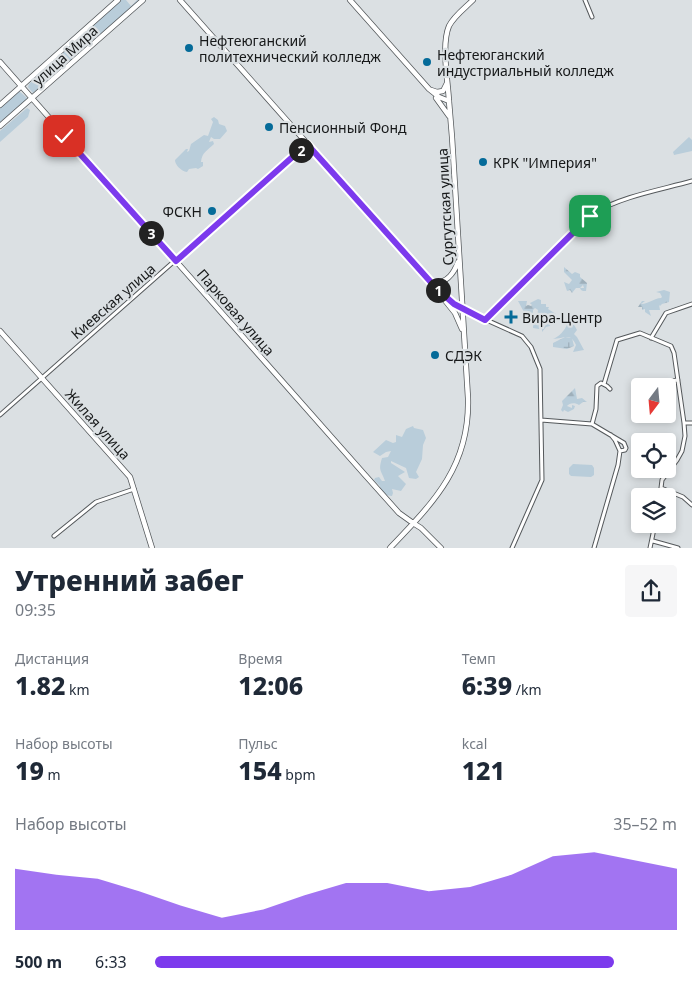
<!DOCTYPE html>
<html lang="ru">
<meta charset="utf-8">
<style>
body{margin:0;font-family:"Noto Sans",sans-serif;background:#f6f6f7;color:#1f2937;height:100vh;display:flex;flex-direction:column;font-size:19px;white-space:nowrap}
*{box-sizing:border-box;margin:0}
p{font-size:16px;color:#747a83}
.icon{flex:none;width:28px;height:28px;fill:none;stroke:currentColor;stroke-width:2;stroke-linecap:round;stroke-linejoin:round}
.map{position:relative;height:548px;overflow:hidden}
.details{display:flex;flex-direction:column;background:#fff;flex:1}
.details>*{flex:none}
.needle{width:32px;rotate:196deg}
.fabs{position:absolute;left:631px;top:378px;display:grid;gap:10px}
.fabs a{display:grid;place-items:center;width:45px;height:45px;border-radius:5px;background:#fff;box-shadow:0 2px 8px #0003;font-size:25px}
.pin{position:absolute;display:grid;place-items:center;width:42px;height:42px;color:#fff;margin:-21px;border-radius:10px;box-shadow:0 2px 8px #0006}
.km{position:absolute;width:25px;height:25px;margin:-12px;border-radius:50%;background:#222;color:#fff;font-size:14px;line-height:25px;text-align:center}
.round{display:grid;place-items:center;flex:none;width:52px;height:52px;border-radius:5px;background:#f6f6f7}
.overview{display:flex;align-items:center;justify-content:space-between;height:85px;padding:0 15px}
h1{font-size:28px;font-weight:800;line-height:38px}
.metrics{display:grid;grid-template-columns:repeat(3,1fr);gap:8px;height:85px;padding:5px 15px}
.metrics div{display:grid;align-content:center}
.metrics b{font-size:25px;font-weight:800}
.metrics small{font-size:14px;font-weight:400}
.metrics p{font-size:14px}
.chart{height:140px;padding:10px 15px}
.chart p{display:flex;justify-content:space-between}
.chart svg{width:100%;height:90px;margin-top:5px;fill:#7c3aed;opacity:.7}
ul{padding:0 15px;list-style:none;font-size:16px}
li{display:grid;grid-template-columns:80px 60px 1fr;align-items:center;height:38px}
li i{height:12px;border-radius:6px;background:#7c3aed}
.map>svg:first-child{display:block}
</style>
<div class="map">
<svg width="692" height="548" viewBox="0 0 692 548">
<defs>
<pattern id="forest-firs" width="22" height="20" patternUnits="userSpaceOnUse" patternTransform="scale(1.25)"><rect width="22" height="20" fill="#b9cdda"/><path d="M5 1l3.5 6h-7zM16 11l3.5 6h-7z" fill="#9eafba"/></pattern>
<pattern id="wetland-marsh" width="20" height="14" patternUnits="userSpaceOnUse" patternTransform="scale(1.25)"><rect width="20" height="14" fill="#b9cdda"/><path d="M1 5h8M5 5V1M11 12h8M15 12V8" fill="none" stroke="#9eafba"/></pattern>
</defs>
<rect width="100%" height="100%" fill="#dbe0e3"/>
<path fill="#b9cdda" d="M121 0H126L131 6 137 0H141L33 93 28 87 29 84Z
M19 91 27 98 26 101 0 124V108Z
M27 108 30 110 28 117 0 142V131Z
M214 117 218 120 219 124 225 126 227 131 220 139H214L211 137 209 142 213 141 214 144C207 151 202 152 201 162H203V166L198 169 196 168 189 169 187 172C181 171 175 165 175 160L186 149H188L187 152 189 151 191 144 204 135 208 136 213 122 211 119Z
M689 137 692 140V151L674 155 673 152Z
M413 426 414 428 423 430 426 438 423 445 422 459 416 472 419 477 416 479 409 478 406 468 391 461V463L405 472 398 476 406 484 401 491 392 489 393 493 392 496C386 496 380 492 380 486L374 480 375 478 379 477 382 481H385C381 470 378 471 382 458L388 457 391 451 386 452 380 456 373 452 386 440 393 443 396 442V435L402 437 406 429Z
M573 464 592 465 594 468V475L591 477 571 476 569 474V468Z"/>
<path fill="url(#forest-firs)" d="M564 267 572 274 575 272 580 274V277L587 283 586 291H583L581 290 580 288H584L583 285 580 288H576L572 293 570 290 567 291 564 282 569 284 572 280 564 272Z
M664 290 670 292 669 302 662 304 660 306 659 305 660 310H649L651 316 645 312V309L642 310V307H638L642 301H645L641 304C649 304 654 298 661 298L662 297 660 293 656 292Z
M538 299 541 300V304H546V307H549L548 309 556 314 550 318H556L555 320 551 322 550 326 546 327 542 332V329L550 321 549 318 544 319 546 323 539 329 533 328V324L531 325 533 322 531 320 537 318 538 310 535 308 533 310V314L532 315 528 312 525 314 518 301H527L526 306 528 305 531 306 532 305 530 303Z
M566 315 569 316 577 330 574 334 577 337 584 350 573 352 576 345C570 332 564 339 553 339 557 338 566 330 567 324 567 321 566 318 566 315Z
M575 388 577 399 582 398 587 402H583L579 405C575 402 569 403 567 406L572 408V405L575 406 574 409 568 412 564 410 563 412 561 410 563 405 562 401Z"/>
<path fill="url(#wetland-marsh)" d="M565 337 572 338 574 346 567 349 553 347V343Z"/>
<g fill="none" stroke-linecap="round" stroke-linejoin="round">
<g stroke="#54585b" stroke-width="5">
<path id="minor" d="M585 0 592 17
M462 309 522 336 531 347 540 369 542 480 512 548
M485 320 594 213C623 196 660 190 692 181
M651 338 666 313 692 304
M604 384 617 340 640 333 671 346 674 353 684 423
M643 386 649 383 678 380
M637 390 640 388
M0 415 307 144
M541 420 592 424 624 443 626 448 625 450 620 451
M592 424 596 409 597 386 601 383 607 386 610 389
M661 488 683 497 692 505
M660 496 662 480 677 460 682 451 685 436 684 423H692
M54 536 96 502 134 489
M653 541 678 548
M594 548 618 465 620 451 615 440 611 435
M650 548 655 524"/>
</g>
<g stroke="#54585b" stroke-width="6">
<path id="tertiary" d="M431 90 437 92 443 91 447 83
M449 101C448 81 441 45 449 26 454 16 465 8 473 0
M413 523 421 528 441 548"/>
</g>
<g stroke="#54585b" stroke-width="6">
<path id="secondary" d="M180 0 431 283 448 299 462 309
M350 0 429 89 439 97 449 101 452 137 468 398C470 466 434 502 390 548
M0 62 365 475 399 513 413 523
M436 98 449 116
M0 105 118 0
M0 126 143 0
M429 280 435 283C448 282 454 273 458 262
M443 298 455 313 462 329
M0 331 130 477 152 548"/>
</g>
<use href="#minor" stroke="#fff" stroke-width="3"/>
<use href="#tertiary" stroke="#fff" stroke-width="4.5"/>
<use href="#secondary" stroke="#fff" stroke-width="4.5"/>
</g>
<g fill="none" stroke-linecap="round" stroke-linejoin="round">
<g stroke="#fff" stroke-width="10">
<path id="route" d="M64 136 176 261 307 144 437 289 454 304 485 320 590 216"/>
</g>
<use href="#route" stroke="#7c3aed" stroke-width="6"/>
</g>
<g fill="#056b99" stroke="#dbe0e3" stroke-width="2">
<circle cx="189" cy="48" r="5"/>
<circle cx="427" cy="62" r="5"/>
<circle cx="269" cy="127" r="5"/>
<circle cx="483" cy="162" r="5"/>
<circle cx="212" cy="211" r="5"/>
<path d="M508.5 309.5h5v5h5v5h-5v5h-5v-5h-5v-5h5z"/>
<circle cx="435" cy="355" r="5"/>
</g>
<g text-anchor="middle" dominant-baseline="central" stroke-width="4.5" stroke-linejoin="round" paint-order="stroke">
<g font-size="14" fill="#17191a" stroke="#dbe0e3" text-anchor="start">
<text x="199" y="40">Нефтеюганский<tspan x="199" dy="16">политехнический колледж</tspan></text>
<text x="437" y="54">Нефтеюганский<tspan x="437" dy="16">индустриальный колледж</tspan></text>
<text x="279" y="127">Пенсионный Фонд</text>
<text x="493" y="162">КРК "Империя"</text>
<text x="202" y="211" text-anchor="end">ФСКН</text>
<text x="522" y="317">Вира-Центр</text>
<text x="445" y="355">СДЭК</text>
</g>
<g font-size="14" fill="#17191a" stroke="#dbe0e3">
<text transform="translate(65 55) rotate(-42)">улица Мира</text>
<text transform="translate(445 207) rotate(-93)">Сургутская улица</text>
<text transform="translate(113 301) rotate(-41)">Киевская улица</text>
<text transform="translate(236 312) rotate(49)">Парковая улица</text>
<text transform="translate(98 424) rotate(48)">Жилая улица</text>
</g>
</g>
</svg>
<div class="fabs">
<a><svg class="needle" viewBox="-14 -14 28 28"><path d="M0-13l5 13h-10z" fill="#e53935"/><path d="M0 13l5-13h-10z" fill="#747a83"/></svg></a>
<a><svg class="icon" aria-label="locate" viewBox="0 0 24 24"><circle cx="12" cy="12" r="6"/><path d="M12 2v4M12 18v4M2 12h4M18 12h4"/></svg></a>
<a><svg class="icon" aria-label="layers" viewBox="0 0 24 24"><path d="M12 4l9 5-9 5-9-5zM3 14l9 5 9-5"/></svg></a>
</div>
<div class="pin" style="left:590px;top:216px;background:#1e9e55"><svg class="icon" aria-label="arrive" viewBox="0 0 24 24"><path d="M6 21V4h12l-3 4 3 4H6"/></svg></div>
<div class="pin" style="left:64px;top:136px;background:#d93025"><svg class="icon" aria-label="check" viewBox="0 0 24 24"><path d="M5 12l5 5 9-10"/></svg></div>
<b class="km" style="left:438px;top:290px">1</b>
<b class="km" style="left:301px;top:150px">2</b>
<b class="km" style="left:151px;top:233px">3</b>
</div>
<section class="details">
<div class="overview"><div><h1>Утренний забег</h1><p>09:35</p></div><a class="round"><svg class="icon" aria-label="share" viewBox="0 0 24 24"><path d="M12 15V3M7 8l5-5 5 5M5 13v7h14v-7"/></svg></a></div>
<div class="metrics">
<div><p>Дистанция</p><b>1.82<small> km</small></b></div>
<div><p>Время</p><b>12:06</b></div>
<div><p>Темп</p><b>6:39<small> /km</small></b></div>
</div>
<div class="metrics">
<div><p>Набор высоты</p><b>19<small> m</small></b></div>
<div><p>Пульс</p><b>154<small> bpm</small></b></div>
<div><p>kcal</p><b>121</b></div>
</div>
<div class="chart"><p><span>Набор высоты</span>35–52 m</p>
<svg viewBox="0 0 160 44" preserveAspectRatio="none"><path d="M0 44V14L10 17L20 19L30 25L40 32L50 38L60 34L70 27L80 21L90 21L100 25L110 23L120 17L130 8L140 6L150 10L160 14V44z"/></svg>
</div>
<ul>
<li><b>500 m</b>6:33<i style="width:88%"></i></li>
</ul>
</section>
